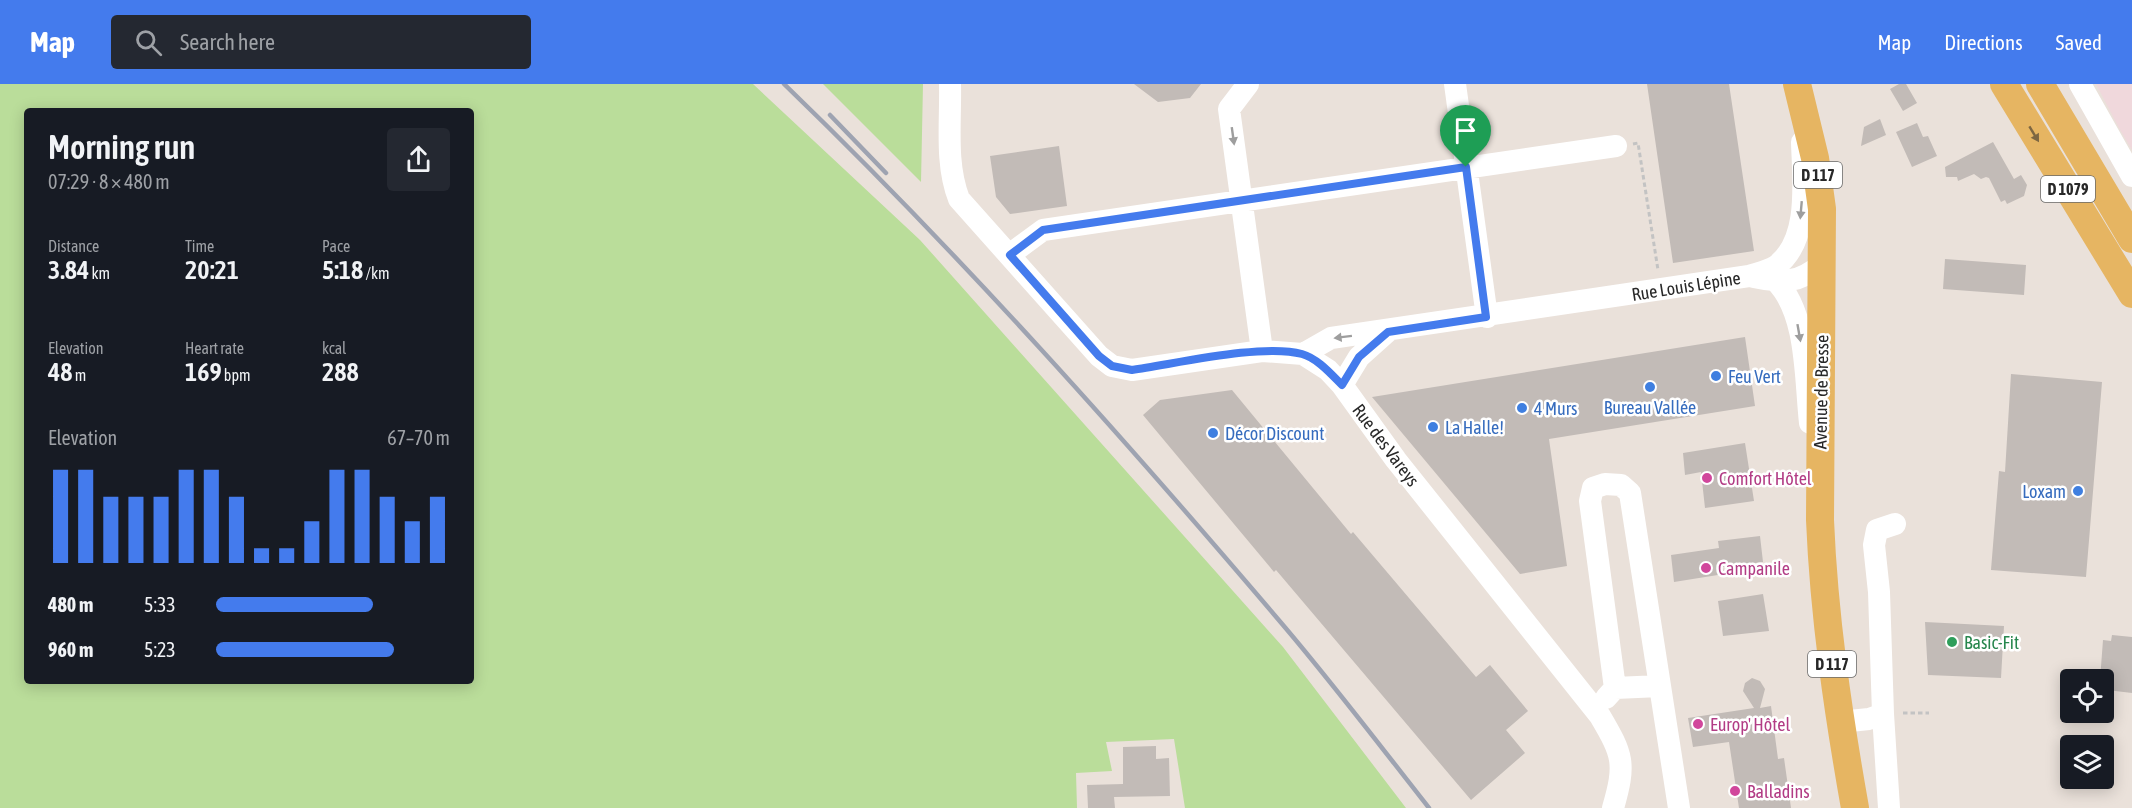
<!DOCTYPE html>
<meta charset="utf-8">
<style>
body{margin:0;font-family:"Asap Condensed",sans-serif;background:#242831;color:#f1f3f6;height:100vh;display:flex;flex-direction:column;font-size:22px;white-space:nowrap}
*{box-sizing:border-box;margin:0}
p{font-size:20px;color:#9ea1a6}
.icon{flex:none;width:33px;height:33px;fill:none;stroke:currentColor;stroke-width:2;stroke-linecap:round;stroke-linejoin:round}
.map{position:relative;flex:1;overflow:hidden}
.side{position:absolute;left:24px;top:24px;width:450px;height:576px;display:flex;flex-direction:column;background:#171b24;border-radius:6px;box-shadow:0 3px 15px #0003}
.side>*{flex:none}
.fabs{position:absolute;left:2060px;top:585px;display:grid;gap:12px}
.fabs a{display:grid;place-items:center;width:54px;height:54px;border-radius:6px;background:#171b24;box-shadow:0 3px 15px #0003;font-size:30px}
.pin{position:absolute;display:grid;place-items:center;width:51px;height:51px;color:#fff;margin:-62px -26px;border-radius:50% 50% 50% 0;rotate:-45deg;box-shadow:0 0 6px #0007}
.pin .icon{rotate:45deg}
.round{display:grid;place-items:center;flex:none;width:63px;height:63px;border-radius:6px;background:#242831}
.overview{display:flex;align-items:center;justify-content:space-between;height:102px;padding:0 24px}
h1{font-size:33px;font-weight:600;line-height:45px}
.stats{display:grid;grid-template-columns:repeat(3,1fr);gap:9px;height:102px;padding:6px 24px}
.stats div{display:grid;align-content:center}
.stats b{font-size:26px;font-weight:600}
.stats small{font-size:16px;font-weight:400}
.stats p{font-size:16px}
.chart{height:168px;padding:12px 24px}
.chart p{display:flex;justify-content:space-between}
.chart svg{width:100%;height:108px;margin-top:6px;stroke:#447bed;stroke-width:6}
ul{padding:0 24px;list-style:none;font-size:20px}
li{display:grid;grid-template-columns:96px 72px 1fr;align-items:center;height:45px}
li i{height:15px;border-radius:8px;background:#447bed}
header{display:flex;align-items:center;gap:36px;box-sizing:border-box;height:84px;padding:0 30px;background:#447bed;color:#fff}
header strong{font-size:28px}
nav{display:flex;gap:33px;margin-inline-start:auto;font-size:21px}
.search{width:420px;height:54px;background:#242831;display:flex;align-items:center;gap:15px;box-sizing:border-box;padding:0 21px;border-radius:6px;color:#9ea1a6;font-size:22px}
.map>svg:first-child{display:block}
</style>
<header>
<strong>Map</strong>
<div class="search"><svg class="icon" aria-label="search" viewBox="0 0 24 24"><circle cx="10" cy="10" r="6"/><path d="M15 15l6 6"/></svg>Search here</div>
<nav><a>Map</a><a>Directions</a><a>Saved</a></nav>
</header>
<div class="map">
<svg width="2132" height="724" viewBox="0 0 2132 724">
<rect width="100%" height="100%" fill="#eae1da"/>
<path fill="#f0d8dc" d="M2096 0H2132V66L2119 44Z"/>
<path fill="#badd9a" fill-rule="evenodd" d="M0 0H753L920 156 1283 563 1406 724H1185L1174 655 1106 658 1112 687 1076 689 1077 724H0ZM27 27H471V597H27Z
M823 0H923L921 98Z"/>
<path fill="#c2bbb7" d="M1134 0H1201L1190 14 1158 18Z
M1647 0H1729L1754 167 1673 179Z
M1899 0H1906L1917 19 1903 27 1890 5Z
M1880 35 1886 51 1861 62 1864 43Z
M1917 39 1923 53 1928 52 1937 72 1912 83 1896 48Z
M1993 58 2014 95 2021 91 2027 101 2024 112 2007 120 2005 116 2001 118 1989 94 1986 93 1981 95 1974 90 1958 97 1957 93H1946L1945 83Z
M1059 62 1067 122 1010 130 996 113 990 72Z
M1945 175 2026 181 2024 211 1943 205Z
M1745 253 1755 322 1549 355 1567 482 1520 490 1372 313Z
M2011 290 2102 298 2086 493 1991 486 1999 387 2005 388Z
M1232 306 1351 450 1353 448 1476 593 1490 581 1528 627 1506 646 1525 669 1471 716 1276 486 1274 488 1143 331 1160 316Z
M1745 359 1754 417 1705 424 1701 388 1685 391 1683 369Z
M1760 452 1763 478 1723 483 1724 490 1674 498 1671 471 1719 464 1718 457Z
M1763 510 1769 547 1723 552 1718 517Z
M1925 538 2004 542 2001 594 1928 591Z
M2112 551 2132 553V609L2107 606V600H2103V596H2100L2103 556 2111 557Z
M1752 594 1760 597 1765 605 1760 624 1771 622 1778 675 1784 674 1791 724H1739L1729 658 1693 663 1688 634 1754 624 1743 607 1745 599Z
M1156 662V675L1169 674 1170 712 1114 713 1115 724H1088L1087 701 1123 700V663Z"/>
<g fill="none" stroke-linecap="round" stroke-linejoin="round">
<path stroke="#c3c3c3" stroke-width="3" stroke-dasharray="4.5 3" stroke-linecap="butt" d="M1633 60 1638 59 1658 186
M1903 629H1929"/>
<path stroke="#fff" stroke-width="22" d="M950 0C951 37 945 80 959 115L1099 272 1112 282 1132 286 1262 267 1303 270 1328 286 1342 301 1396 376 1600 632C1623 671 1626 679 1613 724
M1248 0 1229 25 1262 267
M1455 0 1487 233
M2080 0 2132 92
M1009 171 1043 146 1616 62
M1749 192C1758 189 1768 187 1776 182 1811 156 1803 96 1802 58
M1776 197C1808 230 1805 295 1810 339
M1303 270 1331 254 1749 192C1782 198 1796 202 1823 179
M1342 301 1359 273 1388 247
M1615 604 1590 417 1593 404 1605 400 1621 401 1630 409 1660 602
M1606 614 1615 604 1660 602 1679 724
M1883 630 1889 724
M1840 638 1869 635 1883 630 1879 508 1874 461 1877 446 1895 440"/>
<path stroke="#e6b562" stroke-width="28" d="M1797 0 1815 74 1822 125 1820 436C1824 533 1838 628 1855 724
M2004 0 2132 210
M2040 0 2132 155"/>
<path stroke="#9ea3b1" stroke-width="4.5" d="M784 0C960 170 1125 355 1283 541 1334 601 1381 663 1429 724
M830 31 886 89"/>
</g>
<defs><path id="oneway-solid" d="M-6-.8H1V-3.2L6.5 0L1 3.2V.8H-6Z" transform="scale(1.5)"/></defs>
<use fill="#7d6742" href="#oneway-solid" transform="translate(2034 50) rotate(59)"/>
<g fill="#9e9e9e">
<use href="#oneway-solid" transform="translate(1233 52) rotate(82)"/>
<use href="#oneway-solid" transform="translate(1801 126) rotate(95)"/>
<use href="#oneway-solid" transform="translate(1799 249) rotate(80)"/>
<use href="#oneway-solid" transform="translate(1343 253) rotate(173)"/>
</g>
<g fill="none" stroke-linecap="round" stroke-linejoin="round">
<g stroke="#fff" stroke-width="12">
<path id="route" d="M1466 83 1486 233 1388 248 1359 273 1342 301C1331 290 1317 274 1302 270 1263 259 1175 280 1132 286L1112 282 1099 272 1010 171 1043 146Z"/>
</g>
<use href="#route" stroke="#447bed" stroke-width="8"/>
</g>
<g fill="#3f7fe0" stroke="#fff" stroke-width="2">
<circle cx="1716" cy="292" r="6"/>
<circle cx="1650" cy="303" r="6"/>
<circle cx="1522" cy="324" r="6"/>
<circle cx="1433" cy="343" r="6"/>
<circle cx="1213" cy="349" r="6"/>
<circle cx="2078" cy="407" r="6"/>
</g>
<g fill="#d1479c" stroke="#fff" stroke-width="2">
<circle cx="1707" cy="394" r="6"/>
<circle cx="1706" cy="484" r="6"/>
<circle cx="1698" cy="640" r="6"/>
<circle cx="1735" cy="707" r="6"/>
</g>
<circle fill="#2e9e5b" stroke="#fff" stroke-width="2" cx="1952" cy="558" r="6"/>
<g text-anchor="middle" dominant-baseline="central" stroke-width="5" stroke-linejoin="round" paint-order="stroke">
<g fill="#fff" stroke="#686868" stroke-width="1.5">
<rect x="1794" y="78" width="48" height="26" rx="4.5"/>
<rect x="2041" y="92" width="54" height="26" rx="4.5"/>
<rect x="1808" y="567" width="48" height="26" rx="4.5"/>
</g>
<g font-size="16" font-weight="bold" fill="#282828">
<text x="1818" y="91">D 117</text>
<text x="2068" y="105">D 1079</text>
<text x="1832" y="580">D 117</text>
</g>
<g font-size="18" fill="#282828" stroke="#fff">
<text transform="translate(1686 202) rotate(-9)">Rue Louis Lépine</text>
<text transform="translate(1821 308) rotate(-89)">Avenue de Bresse</text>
<text transform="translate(1386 361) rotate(53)">Rue des Vareys</text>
</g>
<g font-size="18" fill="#366cbe" stroke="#fff" text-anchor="start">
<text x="1728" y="292">Feu Vert</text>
<text x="1650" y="323" text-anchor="middle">Bureau Vallée</text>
<text x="1534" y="324">4 Murs</text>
<text x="1445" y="343">La Halle!</text>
<text x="1225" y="349">Décor Discount</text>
<text x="2066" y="407" text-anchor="end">Loxam</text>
</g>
<g font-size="18" fill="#b23c85" stroke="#fff" text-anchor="start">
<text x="1719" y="394">Comfort Hôtel</text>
<text x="1718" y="484">Campanile</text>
<text x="1710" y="640">Europ' Hôtel</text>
<text x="1747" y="707">Balladins</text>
</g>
<g font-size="18" fill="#27864d" stroke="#fff" text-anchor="start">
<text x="1964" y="558">Basic-Fit</text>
</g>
</g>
</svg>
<div class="fabs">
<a><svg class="icon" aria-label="locate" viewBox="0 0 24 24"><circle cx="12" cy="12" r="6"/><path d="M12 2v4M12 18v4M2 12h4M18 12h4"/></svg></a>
<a><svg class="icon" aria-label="layers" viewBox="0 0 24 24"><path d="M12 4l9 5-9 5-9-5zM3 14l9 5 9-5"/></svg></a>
</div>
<div class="pin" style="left:1466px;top:83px;background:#1e9e55"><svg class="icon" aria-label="arrive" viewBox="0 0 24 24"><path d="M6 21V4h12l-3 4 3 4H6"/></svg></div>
<section class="side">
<div class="overview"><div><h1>Morning run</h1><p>07:29 · 8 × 480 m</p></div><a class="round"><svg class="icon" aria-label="share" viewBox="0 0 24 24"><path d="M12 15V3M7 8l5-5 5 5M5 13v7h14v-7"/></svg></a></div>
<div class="stats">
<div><p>Distance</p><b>3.84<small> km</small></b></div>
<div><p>Time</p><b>20:21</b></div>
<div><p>Pace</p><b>5:18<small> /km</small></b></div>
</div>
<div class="stats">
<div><p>Elevation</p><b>48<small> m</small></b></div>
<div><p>Heart rate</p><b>169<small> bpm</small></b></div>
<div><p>kcal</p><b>288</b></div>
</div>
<div class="chart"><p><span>Elevation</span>67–70 m</p>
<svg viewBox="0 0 160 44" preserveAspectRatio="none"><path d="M5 44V6M15 44V6M25 44V17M35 44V17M45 44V17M55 44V6M65 44V6M75 44V17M85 44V38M95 44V38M105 44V27M115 44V6M125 44V6M135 44V17M145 44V27M155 44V17"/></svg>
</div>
<ul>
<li><b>480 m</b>5:33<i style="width:67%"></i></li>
<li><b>960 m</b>5:23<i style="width:76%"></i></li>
</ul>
</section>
</div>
